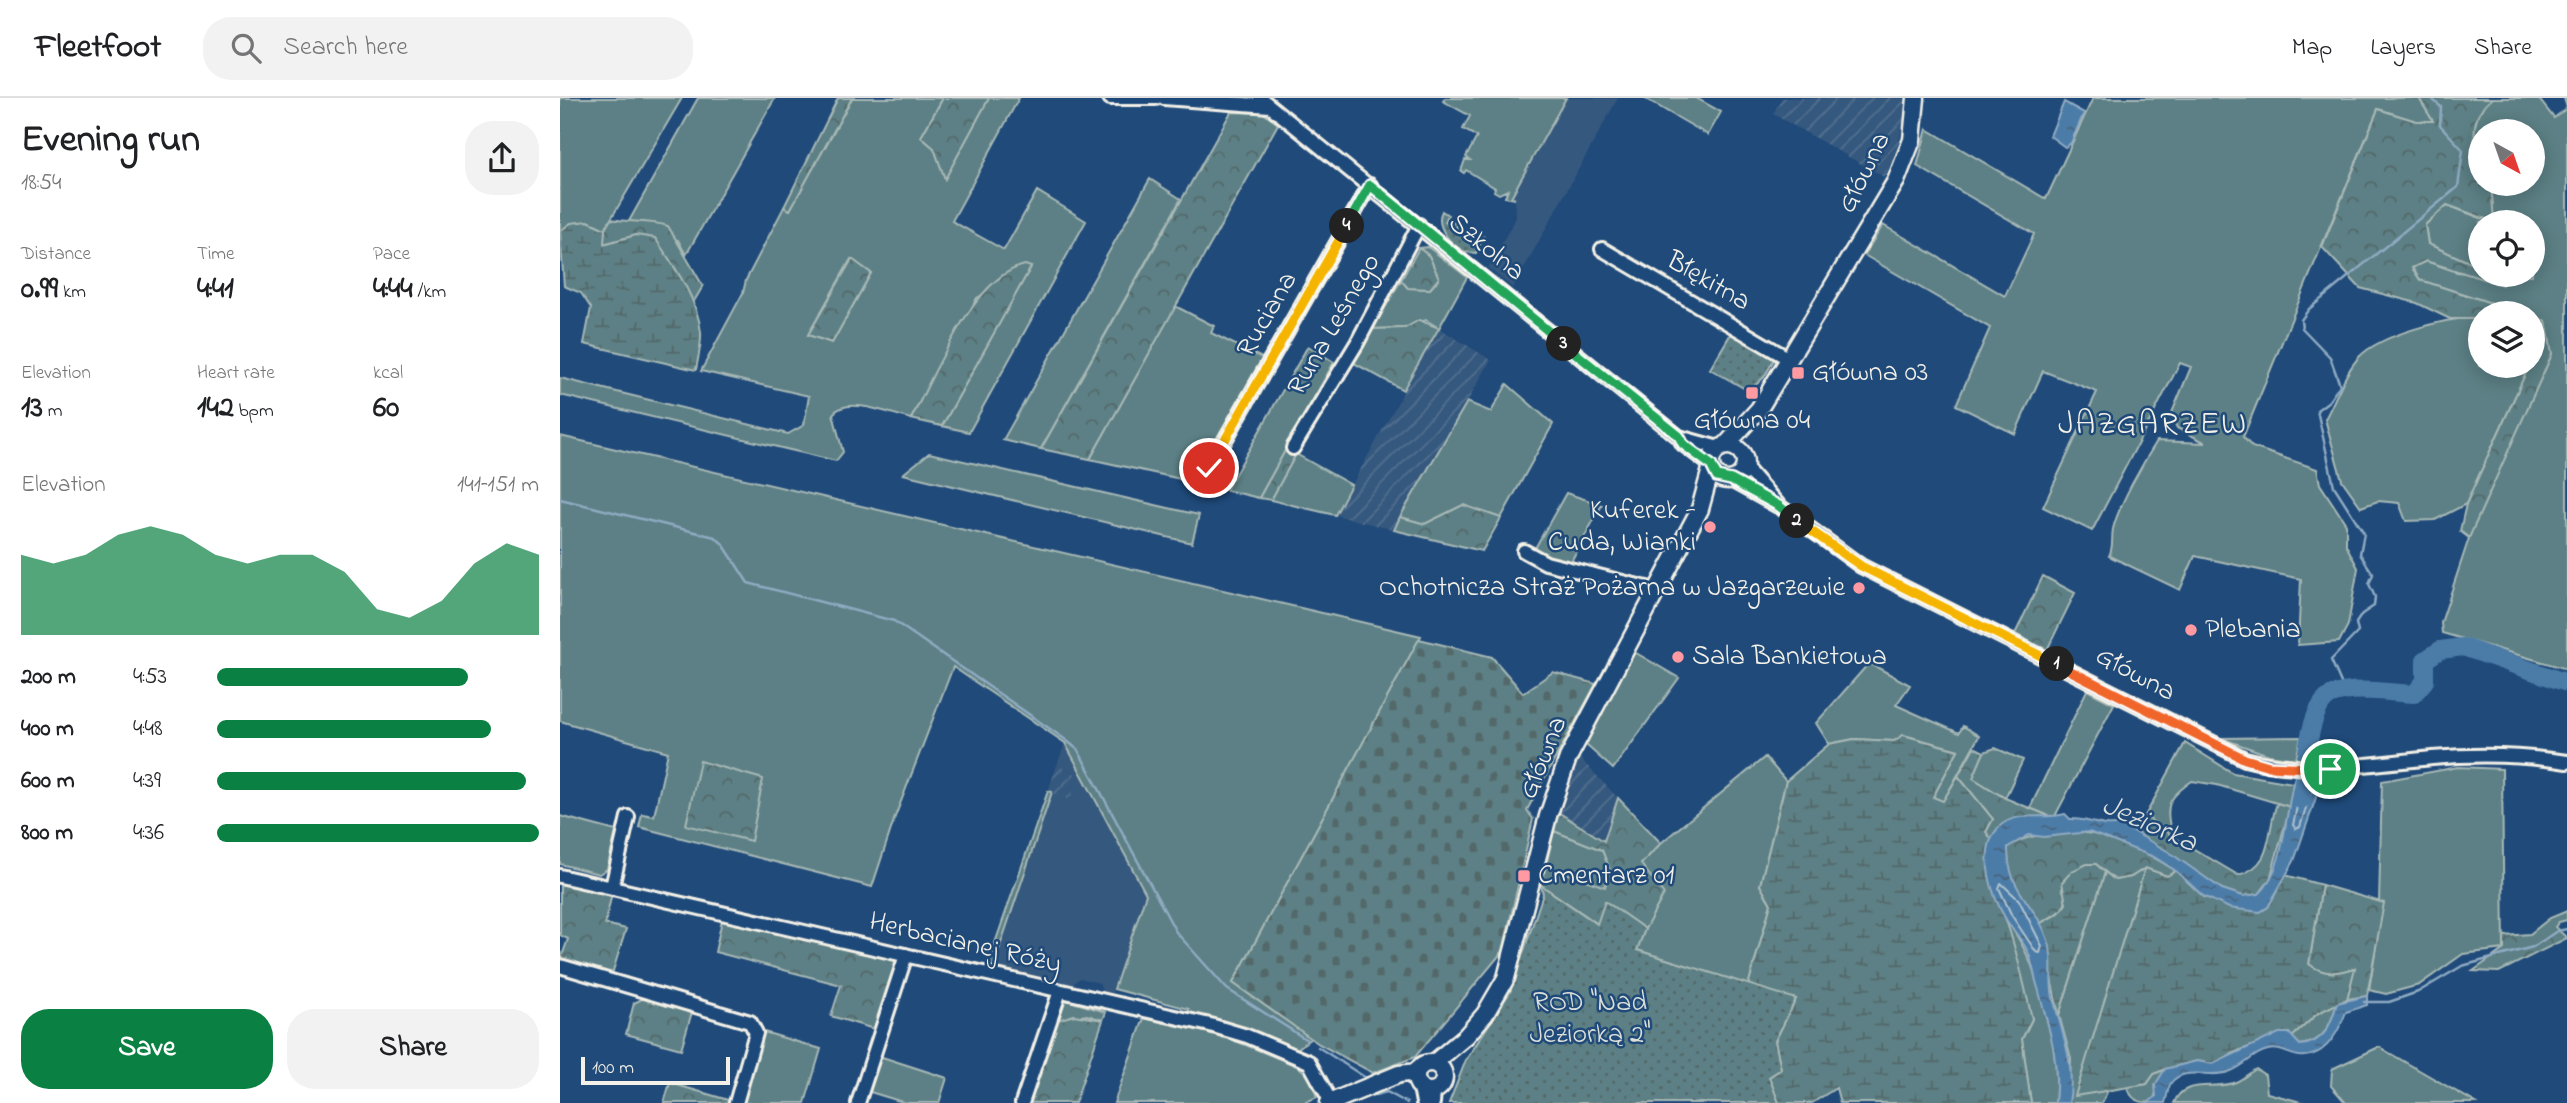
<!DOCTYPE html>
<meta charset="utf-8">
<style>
body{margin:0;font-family:"Indie Flower",sans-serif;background:#f2f2f2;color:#202124;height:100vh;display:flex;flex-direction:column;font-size:26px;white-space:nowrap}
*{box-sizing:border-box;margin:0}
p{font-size:23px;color:#757577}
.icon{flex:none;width:38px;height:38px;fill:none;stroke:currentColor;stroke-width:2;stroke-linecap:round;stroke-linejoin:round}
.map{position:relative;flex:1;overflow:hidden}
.side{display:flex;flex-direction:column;background:#fff;width:560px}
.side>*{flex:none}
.needle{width:46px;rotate:140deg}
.fabs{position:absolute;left:1908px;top:21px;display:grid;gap:14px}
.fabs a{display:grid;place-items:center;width:77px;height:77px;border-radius:50%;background:#fff;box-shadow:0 4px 18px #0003;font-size:35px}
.scale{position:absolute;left:21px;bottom:18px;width:149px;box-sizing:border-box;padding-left:7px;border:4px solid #f4f1e8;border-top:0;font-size:19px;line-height:24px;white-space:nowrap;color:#f4f1e8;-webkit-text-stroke:5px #1f4a7a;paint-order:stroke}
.pin{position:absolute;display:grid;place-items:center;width:60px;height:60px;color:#fff;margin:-30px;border:4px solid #fff;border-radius:50%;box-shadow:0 2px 7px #0007}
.km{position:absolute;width:35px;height:35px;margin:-18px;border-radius:50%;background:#222;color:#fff;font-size:19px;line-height:35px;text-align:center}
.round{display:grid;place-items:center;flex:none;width:74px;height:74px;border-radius:28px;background:#f2f2f2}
.head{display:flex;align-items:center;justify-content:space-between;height:119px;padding:0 21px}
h1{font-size:38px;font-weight:700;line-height:52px}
.metrics{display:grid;grid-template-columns:repeat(3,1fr);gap:10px;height:119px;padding:7px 21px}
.metrics div{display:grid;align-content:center}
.metrics b{font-size:30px;font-weight:700}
.metrics small{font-size:19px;font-weight:400}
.metrics p{font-size:19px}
.chart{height:196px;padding:14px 21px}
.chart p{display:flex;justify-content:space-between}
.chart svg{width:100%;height:126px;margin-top:7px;fill:#0b8043;opacity:.7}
.primary-button{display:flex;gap:14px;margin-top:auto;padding:14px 21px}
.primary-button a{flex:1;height:80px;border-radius:28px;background:#0b8043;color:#fff;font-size:28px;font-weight:700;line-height:80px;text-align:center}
.primary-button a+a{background:#f2f2f2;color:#202124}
ul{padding:0 21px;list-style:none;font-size:23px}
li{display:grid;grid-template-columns:112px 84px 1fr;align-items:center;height:52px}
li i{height:18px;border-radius:9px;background:#0b8043}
header{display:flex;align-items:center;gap:42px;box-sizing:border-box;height:98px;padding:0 35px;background:#fff;border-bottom:2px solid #e0e0e0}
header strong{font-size:33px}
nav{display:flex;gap:38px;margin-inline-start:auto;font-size:24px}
.search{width:490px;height:63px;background:#f2f2f2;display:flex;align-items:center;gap:18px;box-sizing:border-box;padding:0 24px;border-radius:28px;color:#757577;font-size:26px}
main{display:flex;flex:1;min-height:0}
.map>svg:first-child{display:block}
</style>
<header>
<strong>Fleetfoot</strong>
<div class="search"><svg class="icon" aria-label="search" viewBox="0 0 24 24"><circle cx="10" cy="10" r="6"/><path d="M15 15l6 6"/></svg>Search here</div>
<nav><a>Map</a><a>Layers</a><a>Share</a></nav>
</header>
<main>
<section class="side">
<div class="head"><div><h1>Evening run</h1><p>18:54</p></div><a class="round"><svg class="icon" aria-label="share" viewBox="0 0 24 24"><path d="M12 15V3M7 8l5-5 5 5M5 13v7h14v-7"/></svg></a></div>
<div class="metrics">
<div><p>Distance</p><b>0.99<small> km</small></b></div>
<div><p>Time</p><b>4:41</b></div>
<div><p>Pace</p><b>4:44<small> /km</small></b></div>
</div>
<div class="metrics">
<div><p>Elevation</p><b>13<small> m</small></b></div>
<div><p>Heart rate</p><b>142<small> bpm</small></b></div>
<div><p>kcal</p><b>60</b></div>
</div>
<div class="chart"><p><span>Elevation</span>141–151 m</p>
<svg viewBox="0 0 160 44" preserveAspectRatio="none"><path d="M0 44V16L10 19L20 16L30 9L40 6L50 9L60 16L70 19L80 16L90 16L100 22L110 35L120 38L130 32L140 19L150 12L160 16V44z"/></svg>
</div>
<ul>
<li><b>200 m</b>4:53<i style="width:78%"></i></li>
<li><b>400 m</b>4:48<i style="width:85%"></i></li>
<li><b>600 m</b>4:39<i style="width:96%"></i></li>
<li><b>800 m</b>4:36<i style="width:100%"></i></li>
</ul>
<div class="primary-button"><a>Save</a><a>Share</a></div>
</section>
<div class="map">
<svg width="2007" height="1005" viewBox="0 0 2007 1005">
<defs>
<pattern id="industrial-furrows" width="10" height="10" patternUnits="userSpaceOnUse" patternTransform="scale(1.75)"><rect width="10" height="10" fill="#35587e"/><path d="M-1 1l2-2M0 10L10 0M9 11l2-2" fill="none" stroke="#537090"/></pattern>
<pattern id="forest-crowns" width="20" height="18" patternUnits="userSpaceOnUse" patternTransform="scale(1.75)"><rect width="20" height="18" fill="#5c8085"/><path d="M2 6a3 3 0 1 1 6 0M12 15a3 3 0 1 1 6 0" fill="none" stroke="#536769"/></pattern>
<pattern id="wetland-marsh" width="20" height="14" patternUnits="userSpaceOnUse" patternTransform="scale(1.75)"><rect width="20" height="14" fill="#5c8085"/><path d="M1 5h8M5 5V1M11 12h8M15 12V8" fill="none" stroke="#536769"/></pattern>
<pattern id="cemetery-stones" width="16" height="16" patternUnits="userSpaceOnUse" patternTransform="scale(1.75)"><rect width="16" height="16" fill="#5c8085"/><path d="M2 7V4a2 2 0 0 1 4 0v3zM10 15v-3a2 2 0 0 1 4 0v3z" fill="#536769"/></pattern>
<pattern id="garden-dots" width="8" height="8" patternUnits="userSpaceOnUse" patternTransform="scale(1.75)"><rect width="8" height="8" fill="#5c8085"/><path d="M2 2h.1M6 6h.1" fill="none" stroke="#536769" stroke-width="1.8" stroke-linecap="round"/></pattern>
<pattern id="water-ripples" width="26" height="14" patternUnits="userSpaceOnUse" patternTransform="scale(1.75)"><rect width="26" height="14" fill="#4b7ba8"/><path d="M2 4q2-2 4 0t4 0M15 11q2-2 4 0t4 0" fill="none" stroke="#4a647c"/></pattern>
</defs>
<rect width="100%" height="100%" fill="#1f4a7a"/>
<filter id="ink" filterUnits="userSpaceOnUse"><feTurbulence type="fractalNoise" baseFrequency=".0143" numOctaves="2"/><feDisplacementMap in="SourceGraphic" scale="14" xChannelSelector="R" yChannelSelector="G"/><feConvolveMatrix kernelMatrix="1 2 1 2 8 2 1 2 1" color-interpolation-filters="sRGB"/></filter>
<g filter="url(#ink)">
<path fill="#35587e" d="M1006 0H1058L953 190 928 170 956 119 955 102 951 99Z
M505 645 586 797 551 899 544 898 539 885 520 880 509 889 433 870 492 694 510 701 518 677 497 667Z"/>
<path fill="url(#industrial-furrows)" d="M1222 0H1344L1345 16 1336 56 1324 79 1213 16Z
M879 230 931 262 907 304 834 432 775 417Z
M1019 659 1058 700 1044 743 998 714Z
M497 667 518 677 510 702 488 693Z"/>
<path fill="#5c8085" stroke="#a8b8b6" stroke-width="2" fill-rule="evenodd" d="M0 0H122L45 131 28 123 0 133Z
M138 0H215L126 157 118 142 68 125Z
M292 0H383L361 39 374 50 385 80 429 0H459L392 123 444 152 477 93 526 123 409 334 382 328 470 170 417 200 351 321C331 316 287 297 273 316L283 354 276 363 0 297V280L228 336 244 327 249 298 141 273 183 195 186 182 224 109 230 112ZM291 161 311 175 272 245 248 237Z
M885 0H1006L951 99 955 101 945 99 948 92 939 96 934 93 935 90 906 72 904 75 901 73 905 62H910L906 59 917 39 903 31 910 18 883 3Z
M1084 0H1136L1161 14 1148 37Z
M1533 0H1859L1873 23H1856L1818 11 1683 339 1692 349 1757 371 1760 386 1786 426V447L1798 470 1788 527 1779 544 1738 547 1741 481 1635 458 1620 492 1549 458C1554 448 1551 441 1553 431 1559 406 1583 365 1597 343L1646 345 1617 330 1611 317 1631 269 1620 265 1532 433 1483 409 1537 294 1483 273 1455 336 1396 307 1430 230 1304 157 1323 127 1445 198 1474 136 1357 68 1367 31 1486 101Z
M1933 0H1978L1994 20 2007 10 2004 0H2007V571L1882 535 1881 525 1913 428 1992 256 1986 223 1972 219V215H1962L1860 182 1852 169 1866 163 1897 174 1944 180 1937 177H1972V124H1934L1931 86H1972V33H1920V71L1916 68C1913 42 1909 17 1933 0Z
M590 81 621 101 481 351 443 342Z
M1887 107 1931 124H1920V169L1868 146 1865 127Z
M868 149 907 179 879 230 866 222 845 230 813 231 841 182 848 190 870 191 879 181 869 158 859 150Z
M615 208 654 228 651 235 706 262 639 385 530 361Z
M1915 219 1920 221V268H1969L1906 406 1875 422 1846 423 1839 405 1818 403 1801 409 1782 382 1765 321C1776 301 1784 276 1799 259 1821 236 1885 221 1915 219Z
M748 248 774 264 699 400 666 392Z
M947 286 993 326 941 420 903 407 865 426 840 419 907 304 931 314Z
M0 338 861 538 673 885 751 940 737 951 699 934 629 915V911L554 891 586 796 505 645 393 569 335 719 312 789 79 729 82 716 94 718 108 654 0 623Z
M369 355 639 417 632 445 343 376Z
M736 356 791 387 775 417 711 402Z
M1006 395 1042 407 1009 467 977 458 974 452Z
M1071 552 1119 580 1053 671 1026 647Z
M1309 565 1350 587 1336 607 1399 635 1403 628 1419 638 1383 704 1373 699 1398 652 1344 637 1334 643 1294 641 1269 646 1256 625Z
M1527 592 1554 606 1494 720 1470 710Z
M1741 639 1736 661 1709 657 1660 640Z
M1625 645 1673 675 1733 685 1730 709 1657 687 1632 683C1606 701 1605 708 1612 738L1585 718Z
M1435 650 1463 662 1445 700 1412 680 1424 654Z
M1205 659 1226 683 1200 787 1211 806 1188 888 1077 852 1085 831 1081 766 1101 745Z
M1898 669 1942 671 1944 851 1903 856 1859 887 1826 896 1809 892 1823 805H1819L1822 683Z
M488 693 492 694 436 860 433 870 427 868Z
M0 718 56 733 47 771 39 776 0 766Z
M994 733 1042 752 1050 772 1044 790 986 768Z
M1585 770 1516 997 1548 992 1542 1005H1509L1511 961 1499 917 1545 774 1555 782 1571 779Z
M1446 822C1480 866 1501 950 1495 1005H1471L1462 941 1472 921Z
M503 901 546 914 543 922 527 917 494 923Z
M1777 905C1771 926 1765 944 1740 947L1732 939 1758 915Z
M584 920 664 938 739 969 749 978 757 999 744 1005H554Z
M204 934 261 951 245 1005H182Z
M1819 949 1916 1005H1786L1771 988 1772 971Z
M319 958 387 980 379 1005H346L307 993Z
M1605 971C1596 985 1598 995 1592 1004 1578 1005 1572 1002 1567 989L1587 986 1594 976Z
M1696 971 1705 977 1707 995 1745 1005H1614C1624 979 1655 993 1676 984 1683 981 1689 975 1696 971Z"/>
<path fill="url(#forest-crowns)" stroke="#a8b8b6" stroke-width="2" d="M278 0H292L230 112 224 109Z
M383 0H429L385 81 374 50 361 39Z
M1859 0H1933C1901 23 1920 55 1920 86H1931L1934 124 1887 107 1865 127 1868 146 1920 169V177L1944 180 1942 187 1866 163 1852 170 1860 182 1962 215H1920V221H1890L1857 205 1800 190 1762 149 1818 11 1856 23H1873Z
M671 14 703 15 718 26 530 361 481 351Z
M51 121C71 125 89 122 108 128L143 188 133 205 115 170 76 137 43 146 45 131Z
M859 150 869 158 879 180 870 191 848 190 841 182Z
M292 161 311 175 272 245 248 237Z
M465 167 471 169 382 328 351 321C374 278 414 177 465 167Z
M1972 219 1986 223 1992 256 1909 440 1900 433 1906 406 1969 268H1972Z
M859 222 879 230 843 292 794 265 813 231 845 230Z
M726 351 736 356 711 402 699 400Z
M903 407 941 420 922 453 834 432 840 419 865 426Z
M1483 478 1515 495 1487 552 1455 536Z
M1414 649 1424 654 1413 680 1445 700 1494 720C1467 719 1447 716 1431 741L1426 734 1433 721 1398 678Z
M140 663 203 681 191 743 126 727Z
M1058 700 1101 745 1081 766 1104 796 1085 831 1046 804 1038 826 981 787 986 768 1045 789 1050 772 1042 752 994 733 998 714 1044 743Z
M1717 705 1730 709 1710 781 1699 796 1683 798 1662 791 1576 735 1585 718 1612 738 1678 777C1714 768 1706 736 1717 705Z
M1509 734C1547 733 1585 753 1616 773L1607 778 1585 770 1571 779 1555 782 1536 766 1502 791C1515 809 1493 818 1479 826 1463 793 1447 788 1448 749 1467 735 1487 738 1509 734Z
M0 785 52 795 45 826 66 831 52 876 1 861 8 841 0 837Z
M1762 787 1824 805 1807 898 1787 901 1794 870C1777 876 1763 878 1749 866Z
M2007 813V822L1999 824 1995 829 2007 840 1939 874 1913 873 1944 851V838L1970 836 1990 820Z
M162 822 340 863 317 932 271 918 281 887 155 854Z
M84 900 132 914 121 951 66 936 74 905Z
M514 917 543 922 515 1005H466L494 923Z
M110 985 168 1002 167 1005H104Z"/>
<path fill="url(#wetland-marsh)" stroke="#a8b8b6" stroke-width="2" d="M28 123 45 131 44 146 76 137 95 140C114 168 137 199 141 234 142 245 138 260 136 272L24 246 31 210 21 195 4 188 0 133 11 125Z
M1343 637 1398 652 1373 699 1383 703 1398 678 1433 721 1426 734 1431 741C1424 778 1436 792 1447 825 1458 857 1465 889 1472 921L1462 941 1471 1005H1280L1276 990 1252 1005H1219L1209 979 1221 971 1215 943 1236 901 1188 888 1211 806 1200 787 1226 683 1269 646 1294 641 1334 643Z
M1527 766H1536L1545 774 1499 917 1479 826 1499 815 1506 806 1502 784 1512 773Z
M1585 770 1607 778 1616 773 1644 799 1700 814 1708 809 1725 777 1762 787 1749 866C1764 878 1778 875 1795 870L1787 901 1758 915 1732 939 1729 935 1678 953 1653 966 1637 963 1605 971 1594 976 1587 986 1515 998Z"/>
<path fill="url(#cemetery-stones)" stroke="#a8b8b6" stroke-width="2" d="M859 541 932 559 963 595 993 574 1036 586 967 712 973 721 943 853 855 959 813 975 759 946 673 885Z"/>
<path fill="url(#garden-dots)" stroke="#a8b8b6" stroke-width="2" d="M882 113 888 117 885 124 891 127 896 121 899 124 896 130 918 143 924 138 916 155C913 154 909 155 906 154 892 149 874 128 882 113Z
M1173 232 1216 258 1204 279 1189 293 1150 271Z
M981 787 1037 826 1045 803 1085 831 1077 852 1236 901 1215 943 1221 971 1209 979 1219 1005H889L906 962 950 894 983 796Z"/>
<path fill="url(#water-ripples)" stroke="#8faac2" stroke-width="2" d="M1504 4 1524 15 1511 45 1505 49 1490 38Z
M1735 678 1754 679 1761 685 1734 763 1708 809 1700 814 1669 810 1643 798 1616 773 1594 759 1529 734 1484 739 1469 737 1448 749C1447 795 1477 805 1489 845 1494 862 1489 882 1493 899 1502 936 1516 966 1509 1005H1495C1500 960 1489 932 1478 890 1474 879 1473 865 1468 854 1463 843 1454 834 1447 823 1432 799 1416 753 1439 729 1455 712 1485 722 1505 716L1510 721C1527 720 1545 731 1560 726L1609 754 1662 791 1683 798 1699 796C1726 771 1725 711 1735 678Z
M1807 898V907L1786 914C1779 933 1765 961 1739 958 1728 957 1721 949 1708 952 1693 955 1685 968 1671 973 1651 982 1624 967 1611 985 1608 989 1607 999 1605 1005H1588L1596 998 1595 987 1605 971 1637 963 1653 966 1719 935H1729L1740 947C1765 945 1771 926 1777 905Z"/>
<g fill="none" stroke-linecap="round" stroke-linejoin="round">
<path stroke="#b0c2ce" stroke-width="2" d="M1742 685 1750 686 1752 690 1740 729 1736 731 1733 727Z
M1441 785 1459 802 1482 848 1480 855 1476 854 1452 818 1439 790Z"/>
<path stroke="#8faac2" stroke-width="2.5" d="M0 401 155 439 163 446 188 485 334 523 506 642 518 652 616 834 667 891 747 942
M1785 594 1771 562 1798 534 1796 525 1802 516 1814 508 1815 499 1809 486 1813 476 1800 456 1804 435 1774 388 1757 312 1769 303 1780 287 1770 259 1742 230 1741 222 1749 211 1898 89 1903 52 1880 27 1881 9 1871 0
M1804 904H1829L1858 894 1902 868 1973 849 1997 833 2007 831
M758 949 806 980
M813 995 815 997 827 994 847 1005"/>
<path stroke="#4b7ba8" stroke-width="18" d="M1741 702C1745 677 1747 607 1772 597 1795 588 1830 595 1854 596L1865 583V562L1880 552 1903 549 2007 585"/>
<g stroke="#f4f1e8" stroke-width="18">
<path id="minor" d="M550 0H596
M604 0 710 8
M700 0 1119 339 1123 346 1151 367
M1042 151 1229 261
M1119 339 1159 350
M733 350 797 245 859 127
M1184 368 1219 408 1301 468 1685 661C1748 678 1808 666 1872 660 1917 656 1963 657 2007 664
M649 370 810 87
M1171 382 1218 408
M964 453 986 465 1095 492
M0 778 650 927 687 938 749 964 771 1004
M52 789 68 719
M0 868 190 924 196 935 176 1005
M860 989 863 1005
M298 1005 346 857
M462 1005 500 893
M873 1005 874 993"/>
</g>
<g stroke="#f4f1e8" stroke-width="21">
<path id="major" d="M1165 348 1199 311 1336 83 1352 42 1356 0
M1151 365a17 17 0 1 1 34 0a17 17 0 1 1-34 0Z
M856 979a14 14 0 1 1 28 0a14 14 0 1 1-28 0Z
M874 965 906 938 925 916 946 880 988 718 1008 660 1140 411 1151 371
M769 1005 839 976 857 974"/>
</g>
<use href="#minor" stroke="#1f4a7a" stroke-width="12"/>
<use href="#major" stroke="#1f4a7a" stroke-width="16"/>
</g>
</g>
<g fill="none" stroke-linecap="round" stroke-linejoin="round" filter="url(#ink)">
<g stroke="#fff" stroke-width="14">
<path id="split-1" d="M1497 566 1685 661 1709 668 1770 671"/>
</g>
<g stroke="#fff" stroke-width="14">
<path id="split-2" d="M1237 423 1301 468 1497 566"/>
</g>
<g stroke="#fff" stroke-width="14">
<path id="split-3" d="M1004 246 1119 338 1123 346 1151 367 1157 379 1171 382 1219 408 1237 423"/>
</g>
<g stroke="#fff" stroke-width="14">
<path id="split-4" d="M787 128 810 87 1004 246"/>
</g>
<g stroke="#fff" stroke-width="14">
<path id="split-5" d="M649 370 787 128"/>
</g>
<use href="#split-1" stroke="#f0652b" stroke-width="9"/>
<use href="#split-2" stroke="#f5b400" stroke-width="9"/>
<use href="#split-3" stroke="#22a559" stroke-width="9"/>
<use href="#split-4" stroke="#22a559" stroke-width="9"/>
<use href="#split-5" stroke="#f5b400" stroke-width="9"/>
</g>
<g fill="#ff9aa2" stroke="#1f4a7a" stroke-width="2.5">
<rect x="1231" y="268" width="14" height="14" rx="3.5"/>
<rect x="1185" y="288" width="14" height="14" rx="3.5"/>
<circle cx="1150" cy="429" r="7"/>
<circle cx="1299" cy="490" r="7"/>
<circle cx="1631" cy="532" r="7"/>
<circle cx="1118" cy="559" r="7"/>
<rect x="957" y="771" width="14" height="14" rx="3.5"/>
</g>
<g text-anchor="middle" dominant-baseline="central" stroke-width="5" stroke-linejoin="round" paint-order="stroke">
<g font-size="28" fill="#f4f1e8" stroke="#1f4a7a">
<text transform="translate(1305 75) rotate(-64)">Główna</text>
<text transform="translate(926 150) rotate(39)">Szkolna</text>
<text transform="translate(1148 184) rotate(30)">Błękitna</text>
<text transform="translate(708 217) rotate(-60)">Ruciana</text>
<text transform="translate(775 227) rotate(-60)">Runa Leśnego</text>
<text transform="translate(1575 577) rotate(28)">Główna</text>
<text transform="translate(984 660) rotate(-68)">Główna</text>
<text transform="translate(405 846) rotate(13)">Herbacianej Róży</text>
</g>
<g font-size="28" fill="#f4f1e8" stroke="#1f4a7a" text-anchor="start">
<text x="1252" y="275">Główna 03</text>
<text x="1192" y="323" text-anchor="middle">Główna 04</text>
<text x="1136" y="413" text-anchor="end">Kuferek -<tspan x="1136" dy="32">Cuda, Wianki</tspan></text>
<text x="1285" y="490" text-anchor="end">Ochotnicza Straż Pożarna w Jazgarzewie</text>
<text x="1645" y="532">Plebania</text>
<text x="1132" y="559">Sala Bankietowa</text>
<text x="978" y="778">Cmentarz 01</text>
</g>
<g font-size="28" fill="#dde0d9" stroke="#1f4a7a">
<text x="1030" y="905">ROD "Nad<tspan x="1030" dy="32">Jeziorką 2"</tspan></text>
</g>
<g font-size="30" font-style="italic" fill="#dbdfde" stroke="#1f4a7a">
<text transform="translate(1589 727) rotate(24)">Jeziorka</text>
</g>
<g font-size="32" letter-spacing="2" fill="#f4f1e8" stroke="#1f4a7a">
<text x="1593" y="327">JAZGARZEW</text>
</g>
</g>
</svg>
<div class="fabs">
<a><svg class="needle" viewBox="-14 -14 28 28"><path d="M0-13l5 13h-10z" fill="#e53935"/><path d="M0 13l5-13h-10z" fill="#757577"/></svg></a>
<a><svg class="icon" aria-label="locate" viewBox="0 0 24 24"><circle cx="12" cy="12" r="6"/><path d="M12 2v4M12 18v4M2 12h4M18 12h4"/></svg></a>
<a><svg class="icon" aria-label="layers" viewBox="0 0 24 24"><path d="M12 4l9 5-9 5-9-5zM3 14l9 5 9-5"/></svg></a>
</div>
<div class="scale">100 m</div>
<div class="pin" style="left:1770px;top:671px;background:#1e9e55"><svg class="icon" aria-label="arrive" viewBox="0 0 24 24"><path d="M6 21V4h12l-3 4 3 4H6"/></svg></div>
<div class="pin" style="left:649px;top:370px;background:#d93025"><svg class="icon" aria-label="check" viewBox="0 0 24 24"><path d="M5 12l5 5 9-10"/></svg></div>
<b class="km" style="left:1497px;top:566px">1</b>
<b class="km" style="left:1237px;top:423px">2</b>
<b class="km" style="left:1004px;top:246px">3</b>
<b class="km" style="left:787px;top:128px">4</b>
</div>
</main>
